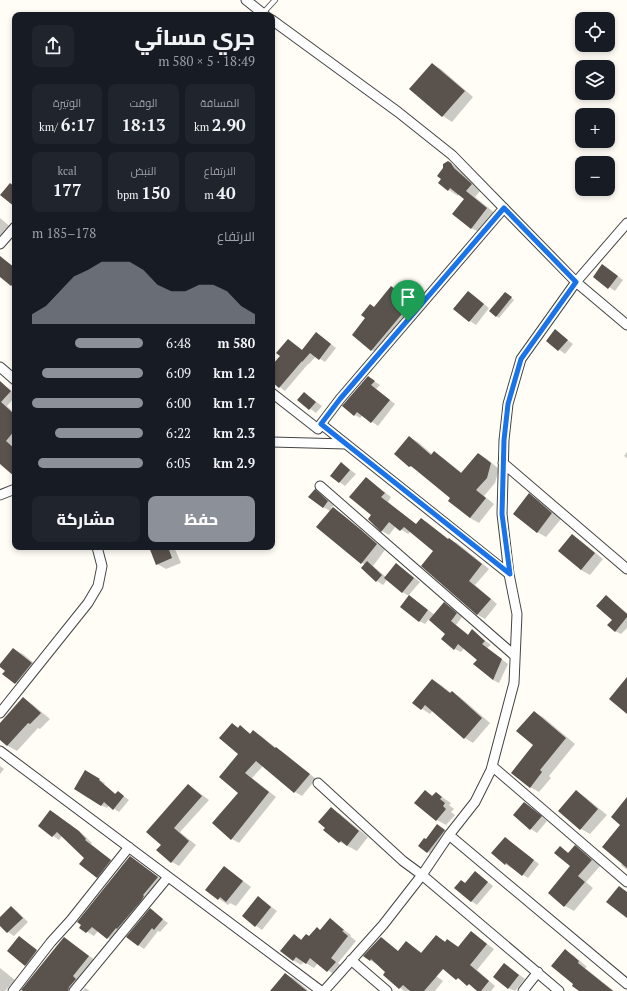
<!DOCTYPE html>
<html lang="ar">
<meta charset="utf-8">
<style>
body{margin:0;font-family:"PT Serif",Cairo,serif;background:#20242c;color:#f1f3f6;direction:rtl;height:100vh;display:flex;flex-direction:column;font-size:15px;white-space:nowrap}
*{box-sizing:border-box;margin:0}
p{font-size:13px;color:#9ea1a6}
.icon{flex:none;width:22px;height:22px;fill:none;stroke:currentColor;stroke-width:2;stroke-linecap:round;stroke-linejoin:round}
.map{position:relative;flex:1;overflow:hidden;direction:ltr}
.sheet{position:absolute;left:12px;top:12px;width:263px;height:538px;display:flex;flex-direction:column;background:#171b24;border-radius:8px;box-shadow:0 2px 6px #0003;direction:rtl}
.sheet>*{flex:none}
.buttons{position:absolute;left:575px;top:12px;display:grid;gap:8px}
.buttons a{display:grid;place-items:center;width:40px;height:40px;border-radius:8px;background:#171b24;box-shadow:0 2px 6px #0003;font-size:20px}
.pin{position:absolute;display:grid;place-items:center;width:34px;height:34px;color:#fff;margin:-41px -17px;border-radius:50% 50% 50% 0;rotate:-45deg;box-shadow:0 0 4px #0007}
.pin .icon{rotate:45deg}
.round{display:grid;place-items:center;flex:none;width:42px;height:42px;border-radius:8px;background:#20242c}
.overview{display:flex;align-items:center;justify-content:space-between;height:68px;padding:0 20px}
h1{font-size:22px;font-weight:800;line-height:30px}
.stats{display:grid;grid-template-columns:repeat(3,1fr);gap:6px;height:68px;padding:4px 20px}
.stats div{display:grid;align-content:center;border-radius:8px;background:#20242c;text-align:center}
.stats b{font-size:17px;font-weight:800}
.stats small{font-size:11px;font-weight:400}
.stats p{font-size:11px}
.chart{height:112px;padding:8px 20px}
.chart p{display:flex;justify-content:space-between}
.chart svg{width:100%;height:72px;margin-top:4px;fill:#8c9099;opacity:.7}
.button{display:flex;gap:8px;margin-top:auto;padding:8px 20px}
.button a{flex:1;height:46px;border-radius:8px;background:#8c9099;color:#fff;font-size:16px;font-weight:800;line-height:46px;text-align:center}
.button a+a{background:#20242c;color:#f1f3f6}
ul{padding:0 20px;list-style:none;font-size:13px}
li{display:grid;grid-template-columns:64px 48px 1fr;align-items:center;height:30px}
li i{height:10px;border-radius:5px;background:#8c9099}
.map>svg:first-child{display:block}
</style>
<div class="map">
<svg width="627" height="991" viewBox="0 0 627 991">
<rect width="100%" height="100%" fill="#fffdf5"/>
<path fill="#0003" d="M432 64 441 69 473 97 452 122 443 116 411 89Z
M451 164 461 169 464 174 481 190 475 197 496 214 481 233 471 228 465 199 459 194 458 196 449 190 440 183Z
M0 218 13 229 0 246Z
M3 260 15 268V287L0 276V264Z
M608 269 623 280 615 291 594 277Z
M391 287 400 292 420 308 380 355 372 350 375 308Z
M469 292 489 308 476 325 470 321Z
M508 295 514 300 499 318 491 311Z
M555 331 573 344 565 354 547 341Z
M322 337 336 348 325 362 316 356 309 364H308L285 391 272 381V367L282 356 289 340 302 350Z
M368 377 380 385 376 389 395 404 378 426 363 415 360 418 355 415Z
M0 382 15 394V397L7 406 15 414V475L0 462Z
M304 393 322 406 316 413 299 400Z
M409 437 418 442 433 455 434 453 443 458 462 473 479 454 487 459 499 469 495 483 484 496 494 504 479 523 470 518 450 501 452 498 418 471 410 466Z
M627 452V458L624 456Z
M341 463 356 474 345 486 331 476Z
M366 478 391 497 388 502 417 525 421 519 428 523 449 540 457 543 489 569 475 585 497 604 485 619 478 615 422 566 435 550 411 531 408 534 396 526 389 535 382 531 372 515Z
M315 490 321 493 334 505 331 508 342 514 385 550 373 566 386 577 396 565 402 568 420 582 408 596 415 600 435 615 444 604 450 607 462 617 456 625 469 635 472 631 491 645 487 648 508 664 499 683 493 680 478 660 464 648 461 652 455 649 446 634 429 619 425 624 419 621 409 596 402 592 387 580 383 585 377 581 365 565 362 563 330 511 323 507Z
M529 494 538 500 561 519 546 537 537 532Z
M572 536 581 541 603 559 590 575 581 570Z
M150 547H174L181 563 166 569 157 564Z
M606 597 627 613V628L621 634 615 631Z
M13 649 23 654 41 669 25 689 4 674 6 671 0 665Z
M433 680 441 685 451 693 452 692 460 697 490 723 473 743 465 738 433 710 430 714 413 703Z
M23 698 32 704 50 719 40 729 38 728 17 751 8 746 0 739V725Z
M534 712 543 717 575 744 549 776 551 778 539 792 530 787 534 745Z
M232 724 239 728 240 726 251 734 253 732 261 736 276 748 284 753 316 779 302 796 295 792 263 766 252 778 276 797 239 843 232 839 239 793V754Z
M0 766 4 769 0 774Z
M86 772 105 783 104 784 116 794 118 792 129 800 119 812 109 805 107 808 101 805Z
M189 785 209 800 180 832 196 845 179 866 172 862 162 845Z
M425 791 433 796 436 793 451 803 449 805 454 809 451 812 455 815 446 825 437 820Z
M576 791 585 797 607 815 590 834 581 829 560 811Z
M627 799V870L621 865 623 863 622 825Z
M525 803 547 821 537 833 531 829Z
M331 809 340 814 368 837 357 851 340 842Z
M51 811 85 836 92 843 91 844 116 864 103 881 97 877 85 858 62 836 59 840 39 826Z
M442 828 449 833 432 855 428 852 426 840Z
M505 838 539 864 528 878 505 864Z
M575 846 584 852 600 866 586 882 593 888 574 911 565 906 571 866 560 847 569 853Z
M130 857 164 881 114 942 98 931 94 936 81 928Z
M224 867 233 873 251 887 236 906 230 903 228 905 206 890Z
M475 872 493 886 477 905 471 901 465 884Z
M258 897 277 911 262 930 243 916Z
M11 907 17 911 28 922 14 936 8 932 0 924V919Z
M150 910 168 923 160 932 158 931 144 949 138 945Z
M330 920 351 935 350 936 356 941 338 963 343 967 336 976 318 963 314 968 304 962 301 965 293 960 295 935 302 940 310 937 321 931Z
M471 932 494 949 477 970 495 986 491 991H478L446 964 436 976 443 981 435 991H412L410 989 408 991H404L384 975 387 971 370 960 381 938 399 952 407 942 422 953 436 936 446 942 448 940 459 947Z
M19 937 42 955 32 968 26 965Z
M64 938 95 960 76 991H24Z
M565 951 573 955 587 967 585 968 614 991H582Z
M505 964 525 979 515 991 508 988Z
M0 968 15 980 5 991H0Z
M285 974 295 979 309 991H271Z
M85 988 90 991H83Z"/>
<path fill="#5a524d" d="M432 63 465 91 442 117 409 89Z
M448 161 451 163 454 168 472 184 466 191 487 208 471 229 452 214 464 199 450 188 448 191 438 183 441 179 437 176 443 168V164Z
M10 183 15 187V207L0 195Z
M0 256 15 268V282L11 286 0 277Z
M602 264 618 276 608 289 593 277Z
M391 286 412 302 371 351 352 335 365 318 361 315 370 304 374 307Z
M468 291 484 304 469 322 453 309Z
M505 292 512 297 496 317 489 311Z
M555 329 568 340 558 351 546 341Z
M316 332 331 344 319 360 310 353 302 362V361L279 388 272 382V365L280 356 276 353 288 339 302 350Z
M368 376 375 381 371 385 390 400 371 423 357 412 354 416 342 406Z
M0 381 11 391 1 402 15 415V430L6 441 15 449V477L0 464Z
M304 392 316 402 309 410 297 400Z
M409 436 431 455 434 451 461 473 478 453 491 463 487 478 476 490 486 498 470 518 448 501 450 498 411 466 409 467 394 454Z
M341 462 350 470 339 483 330 476Z
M366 477 385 493 381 497 416 524 421 518 448 539 449 538 482 564 469 581 491 599 477 615 421 566 433 551 404 527 400 531 389 522 381 532 368 519 371 515 349 497Z
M315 489 328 501 323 508 308 497Z
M529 493 552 513 537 533 513 514Z
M333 507 360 529 377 544 361 564 316 527Z
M572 534 595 553 581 570 558 551Z
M149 547H168L172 558 156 565Z
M367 561 382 575 376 582 361 568Z
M396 563 414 578 402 593 384 578Z
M409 595 428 610 419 622 400 607Z
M606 595 627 614V617L615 632 607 625 612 620 596 606Z
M444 602 457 613 451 621 468 635 472 629 485 641 482 644 502 659 493 680 473 664 477 660 458 644 454 650 441 639 445 634 429 620Z
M13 648 32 663 15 684 2 674 5 671 0 667V664Z
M627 677V714L609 699Z
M432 679 450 693 452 691 482 718 464 739 425 705 421 710 412 703Z
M23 697 41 713 30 724 28 723 7 746 0 740V723Z
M534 711 566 738 540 770 542 772 530 788 511 773 533 745 516 731Z
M232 723 238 728 240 725 250 734 253 730 275 748 276 747 310 774 294 793 256 761 245 773 269 792 231 840 212 823 238 793 219 777 238 754 219 738Z
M85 770 100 779 99 780 115 794 118 791 124 796 113 810 104 802 101 806 74 789Z
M188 784 202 796 174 828 189 841 171 863 156 850 161 845 146 832Z
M425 790 432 796 436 792 442 797 440 799 445 803 443 806 446 809 436 821 414 803Z
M576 790 598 809 580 830 558 811Z
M627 797V868L602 847 620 825 611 817Z
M524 802 542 816 530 830 513 815Z
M331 807 359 831 347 846 341 841 339 843 323 830 325 828 318 822Z
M50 810 79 831 86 839 85 840 111 860 97 878 79 864 84 858 57 832 52 837 38 826Z
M437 824 445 830 427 853 418 846 424 838 426 839Z
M505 837 534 860 522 876 506 863 505 865 491 853Z
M575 845 592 860 578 876 585 882 564 907 548 893 570 866 554 853 560 846 568 853Z
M130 856 158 877 143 895 144 896 141 901 117 929 116 928 107 939 92 927 86 933 79 928 81 925 77 922Z
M224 866 243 881 226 902 220 897 218 900 205 890Z
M475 871 488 882 471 902 454 888 461 880 465 883Z
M619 886 627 892V918L606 902Z
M258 896 271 907 255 927 242 916Z
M11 906 23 918 7 933 0 926V917Z
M150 908 163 919 154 930 152 928 138 946 126 937Z
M330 918 344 930 342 931 348 936 331 958 336 962 327 972 310 958 306 964 296 957 293 961 280 951 294 934 301 940 306 934 309 936 317 927 320 930Z
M471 931 487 944 470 965 489 981 481 991H477L469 984 467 986 458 978 456 980 443 969 424 991H410L403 985 399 989 383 975 385 972 371 959 370 961 363 956 381 937 398 951 406 941 421 953 436 935 445 942 447 939 458 947Z
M19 936 37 950 25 966 7 951Z
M64 937 89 956 73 976 76 979 69 987 68 991H23L21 990Z
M565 949 579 961 578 963 613 991H579L572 986 573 984 551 966Z
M504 963 519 975 508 989 493 977Z
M285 973 307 991H270Z"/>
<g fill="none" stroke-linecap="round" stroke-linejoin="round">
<g stroke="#444" stroke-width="6">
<path id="service" d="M263 13 275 0"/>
</g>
<g stroke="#444" stroke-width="11">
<path id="minor" d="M246 0 265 15
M272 20 398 112 452 155 576 282 627 325
M504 208 340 399 321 424 509 574
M0 244 15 227
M0 367 15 380
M272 393 318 429 321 424
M272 442 346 444
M503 463 627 569
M320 486 515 656
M0 495 15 489
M0 713 88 603 98 586 102 566 97 547
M0 751 321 991
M492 766 627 882
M318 783 403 861 422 875 559 991
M449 835 627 984
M351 960 387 991
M13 991 51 942 71 920 129 847
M74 991 168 877
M324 991 383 925 422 875 449 835 475 802 491 770 514 683 517 614 509 574 502 514 504 440 508 404 521 359 576 282 627 223
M523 991 538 972"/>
</g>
<use href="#service" stroke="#fff" stroke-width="4.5"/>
<use href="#minor" stroke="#fff" stroke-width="9"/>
</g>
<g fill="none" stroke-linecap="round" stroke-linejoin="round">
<g stroke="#fff" stroke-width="8">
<path id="route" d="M504 208 576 282 521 359 508 404 504 440 502 514 510 574 321 424 340 399Z"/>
</g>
<use href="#route" stroke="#1a73e8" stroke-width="5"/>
</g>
</svg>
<div class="buttons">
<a><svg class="icon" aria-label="locate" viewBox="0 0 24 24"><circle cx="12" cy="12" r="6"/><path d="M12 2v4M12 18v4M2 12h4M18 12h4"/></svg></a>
<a><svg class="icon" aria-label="layers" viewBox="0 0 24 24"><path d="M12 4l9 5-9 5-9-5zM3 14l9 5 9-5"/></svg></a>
<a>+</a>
<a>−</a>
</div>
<div class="pin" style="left:408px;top:321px;background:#1e9e55"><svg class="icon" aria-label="arrive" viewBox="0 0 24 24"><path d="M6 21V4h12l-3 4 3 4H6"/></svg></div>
<section class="sheet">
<div class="overview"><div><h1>جري مسائي</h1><p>18:49 · 5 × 580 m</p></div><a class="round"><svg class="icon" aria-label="share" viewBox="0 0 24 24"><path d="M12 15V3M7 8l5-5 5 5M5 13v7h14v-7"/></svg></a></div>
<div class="stats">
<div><p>المسافة</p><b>2.90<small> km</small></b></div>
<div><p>الوقت</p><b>18:13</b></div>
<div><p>الوتيرة</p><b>6:17<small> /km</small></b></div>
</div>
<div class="stats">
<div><p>الارتفاع</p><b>40<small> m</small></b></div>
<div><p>النبض</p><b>150<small> bpm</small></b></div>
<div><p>kcal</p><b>177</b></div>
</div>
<div class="chart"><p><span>الارتفاع</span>178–185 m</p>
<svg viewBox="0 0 160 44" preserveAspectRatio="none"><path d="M0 44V38L10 33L20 24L30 15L40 11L50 6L60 6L70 6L80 11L90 20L100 24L110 24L120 20L130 20L140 24L150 33L160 38V44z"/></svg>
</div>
<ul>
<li><b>580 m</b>6:48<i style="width:61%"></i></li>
<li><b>1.2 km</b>6:09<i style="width:91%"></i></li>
<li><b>1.7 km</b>6:00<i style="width:100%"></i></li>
<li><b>2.3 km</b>6:22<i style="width:79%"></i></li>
<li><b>2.9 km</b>6:05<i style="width:95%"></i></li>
</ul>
<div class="button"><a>حفظ</a><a>مشاركة</a></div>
</section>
</div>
